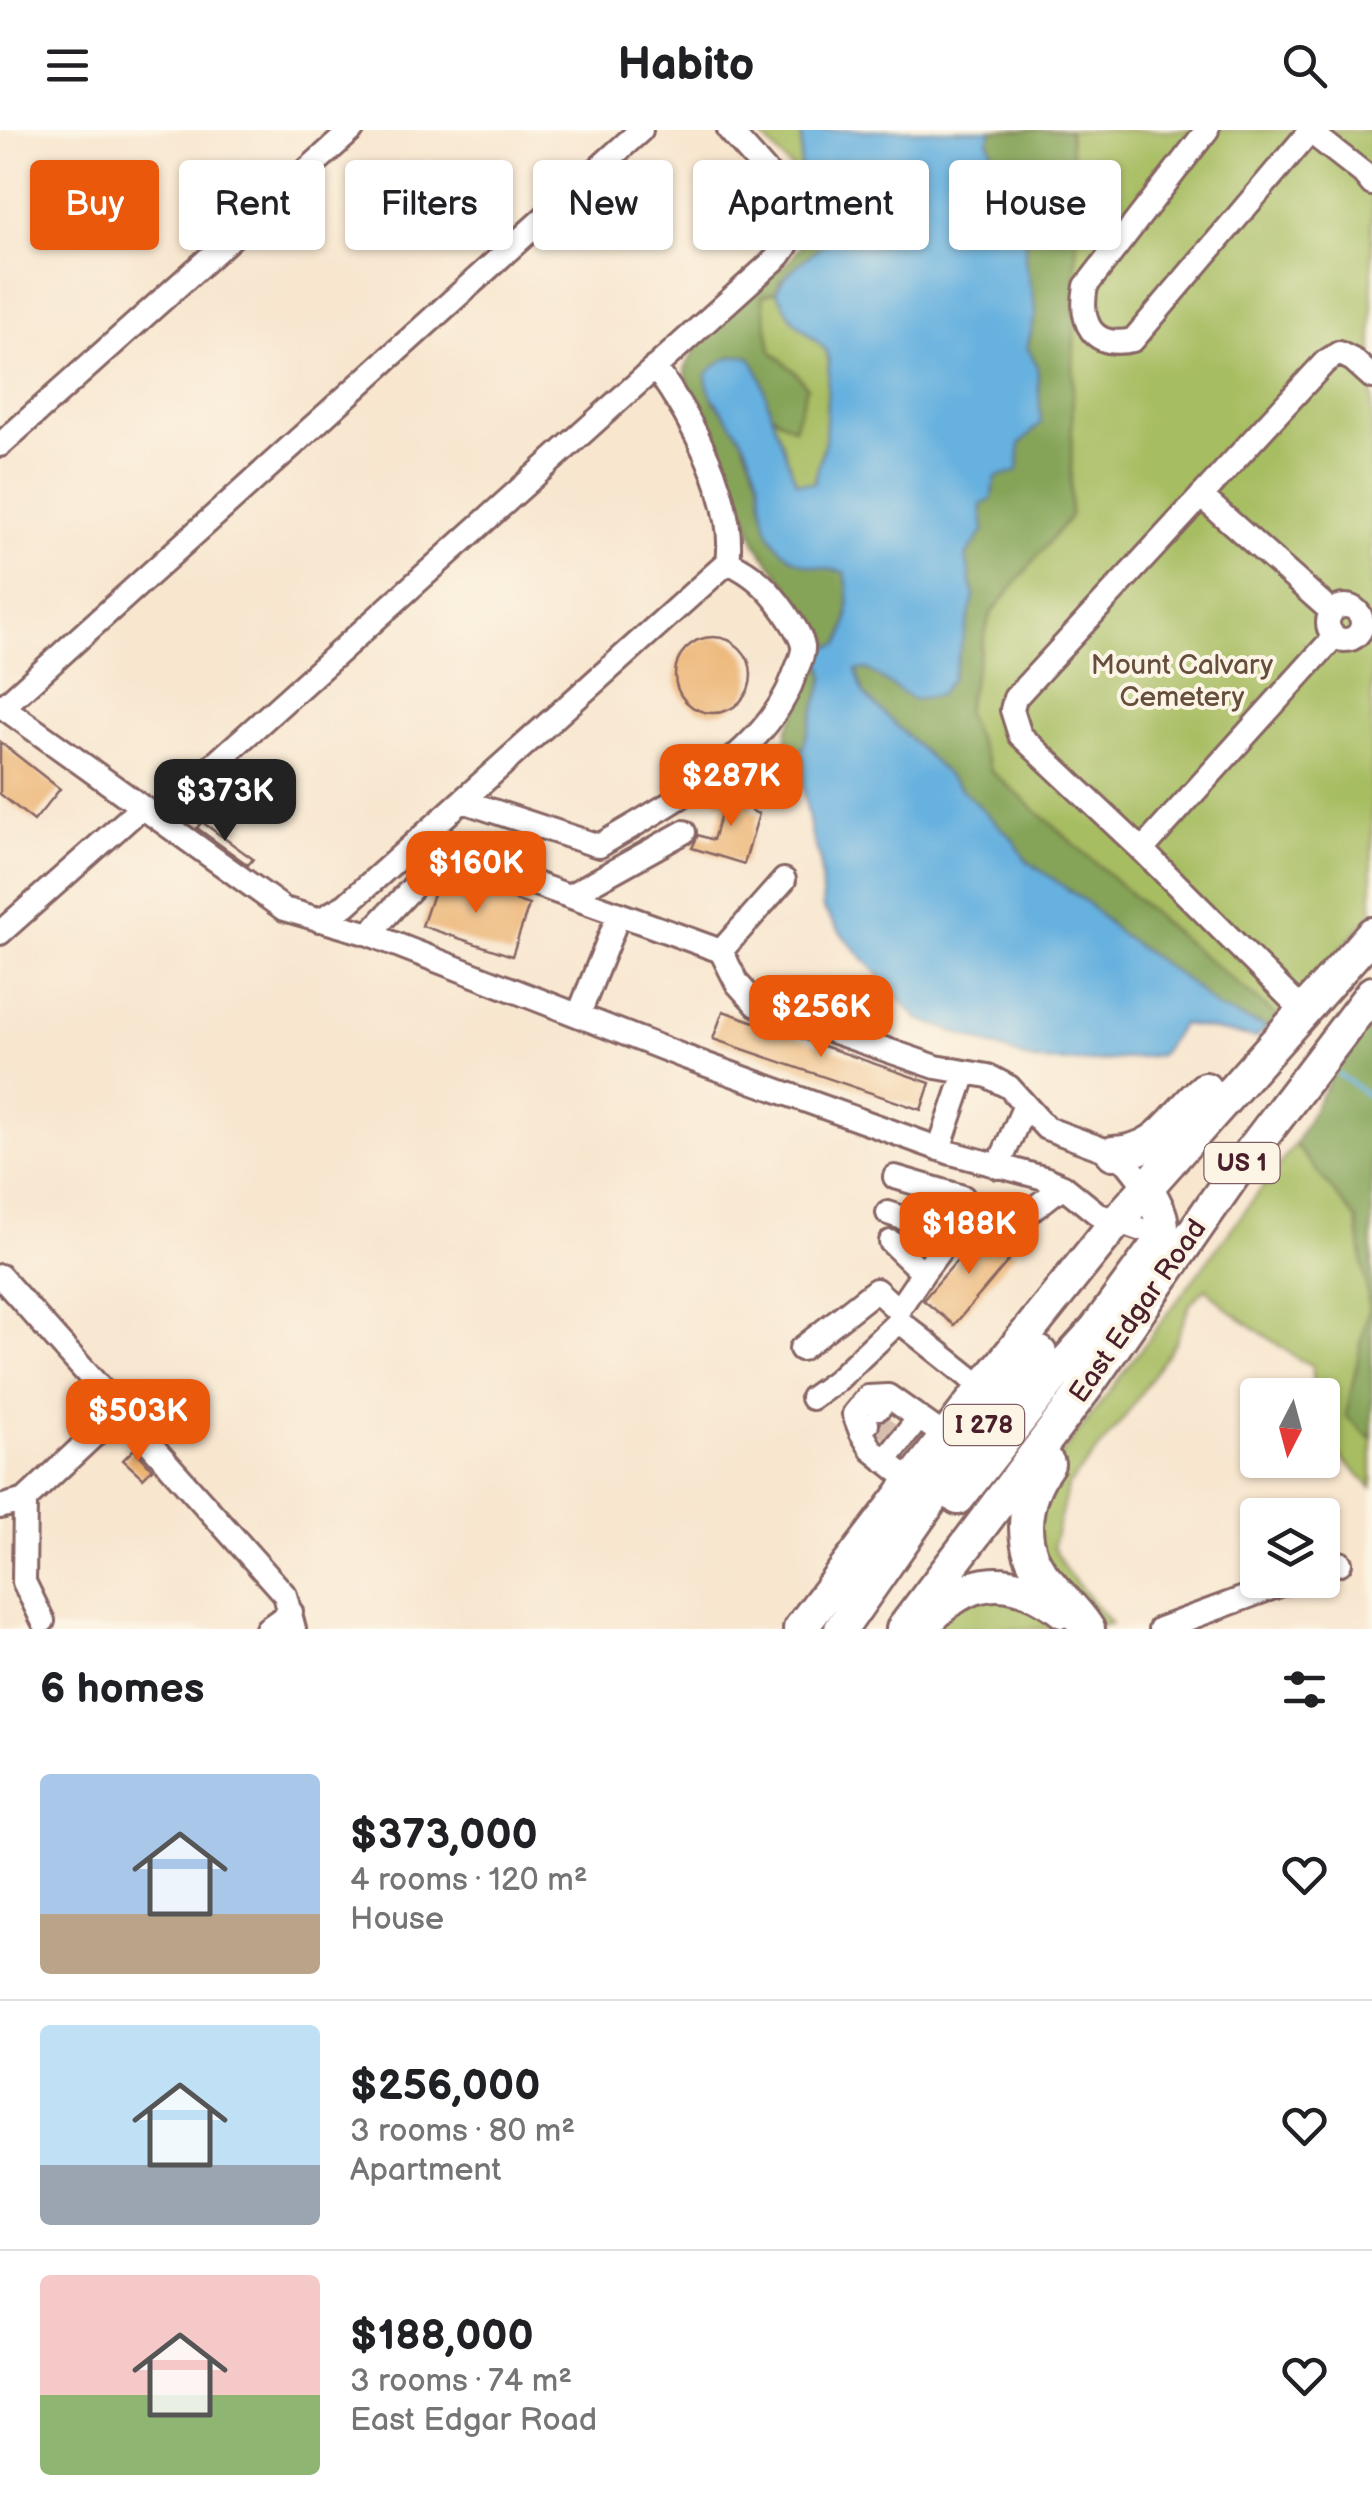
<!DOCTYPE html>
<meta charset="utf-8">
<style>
:root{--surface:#fff;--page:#f2f2f2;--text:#202124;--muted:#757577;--line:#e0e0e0;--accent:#ea580c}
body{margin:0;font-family:"Balsamiq Sans",sans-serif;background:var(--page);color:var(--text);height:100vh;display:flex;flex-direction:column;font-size:38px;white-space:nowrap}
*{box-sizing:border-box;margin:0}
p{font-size:32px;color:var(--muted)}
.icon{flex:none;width:55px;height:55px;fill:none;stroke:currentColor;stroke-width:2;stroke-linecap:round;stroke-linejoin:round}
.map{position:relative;height:1499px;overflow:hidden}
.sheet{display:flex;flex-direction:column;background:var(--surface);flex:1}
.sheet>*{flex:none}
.banner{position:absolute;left:30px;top:30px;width:1312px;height:90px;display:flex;gap:20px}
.needle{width:65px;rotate:186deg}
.controls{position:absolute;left:1240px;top:1248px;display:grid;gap:20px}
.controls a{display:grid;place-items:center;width:100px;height:100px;border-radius:10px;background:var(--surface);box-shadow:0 2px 8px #0004;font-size:50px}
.price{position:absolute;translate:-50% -85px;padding:0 22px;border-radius:20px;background:var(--accent);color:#fff;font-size:32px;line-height:65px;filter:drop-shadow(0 2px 5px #0008)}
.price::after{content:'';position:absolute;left:50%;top:60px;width:30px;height:22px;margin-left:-15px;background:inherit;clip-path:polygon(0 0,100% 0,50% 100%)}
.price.on{background:#222;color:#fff}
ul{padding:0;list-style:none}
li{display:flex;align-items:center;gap:30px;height:250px;padding:0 40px}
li+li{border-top:2px solid var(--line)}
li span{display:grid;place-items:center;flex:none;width:280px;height:200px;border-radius:10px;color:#555}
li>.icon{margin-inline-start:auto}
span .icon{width:120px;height:120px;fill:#fffc;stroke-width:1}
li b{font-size:42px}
h2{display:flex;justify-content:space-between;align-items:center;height:120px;padding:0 40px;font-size:42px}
.tag{padding:0 35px;border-radius:10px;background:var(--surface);box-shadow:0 2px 8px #0004;font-size:35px;line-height:90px}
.tag.on{background:var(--accent);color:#fff}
header{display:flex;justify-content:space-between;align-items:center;height:130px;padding:0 40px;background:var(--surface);font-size:45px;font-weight:800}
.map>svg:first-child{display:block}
.green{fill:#a7bd62;stroke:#786e46;stroke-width:2.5}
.forest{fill:#85a458;stroke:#686242;stroke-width:2.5}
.water{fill:#66b1df;stroke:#586885;stroke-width:2.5}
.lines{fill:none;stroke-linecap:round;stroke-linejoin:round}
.stream{stroke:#66b1df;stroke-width:4}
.building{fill:#ecb372}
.minor-tunnel{stroke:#d5beae;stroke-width:22;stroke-dasharray:22 11;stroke-linecap:butt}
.minor-casing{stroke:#876564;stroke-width:28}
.highway-casing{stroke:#876564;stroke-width:38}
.minor{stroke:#fff;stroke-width:22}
.highway{stroke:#fff;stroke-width:32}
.labels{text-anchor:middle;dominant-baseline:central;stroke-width:8;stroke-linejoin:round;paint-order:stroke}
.shield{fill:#fcf5e5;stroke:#7f5f63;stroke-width:2.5}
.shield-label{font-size:25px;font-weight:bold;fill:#4a1f2b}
.park-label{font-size:28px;fill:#664e3c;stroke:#fcf5e5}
.street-label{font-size:28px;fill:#4a1f2b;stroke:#fcf5e5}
</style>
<header><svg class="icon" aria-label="menu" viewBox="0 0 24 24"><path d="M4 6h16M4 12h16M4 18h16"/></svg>Habito<svg class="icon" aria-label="search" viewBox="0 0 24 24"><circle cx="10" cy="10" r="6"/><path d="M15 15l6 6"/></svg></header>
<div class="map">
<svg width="1372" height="1499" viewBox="0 0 1372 1499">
<rect width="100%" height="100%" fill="#fcf5e5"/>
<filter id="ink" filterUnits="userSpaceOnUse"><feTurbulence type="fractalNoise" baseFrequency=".01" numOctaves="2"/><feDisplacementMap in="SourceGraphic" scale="20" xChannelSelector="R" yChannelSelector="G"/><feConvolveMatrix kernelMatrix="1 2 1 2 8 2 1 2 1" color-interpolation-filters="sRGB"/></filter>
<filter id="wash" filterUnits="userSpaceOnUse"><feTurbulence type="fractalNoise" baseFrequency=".0048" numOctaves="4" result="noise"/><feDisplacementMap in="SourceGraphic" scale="40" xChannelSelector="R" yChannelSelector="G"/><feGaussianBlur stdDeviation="2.25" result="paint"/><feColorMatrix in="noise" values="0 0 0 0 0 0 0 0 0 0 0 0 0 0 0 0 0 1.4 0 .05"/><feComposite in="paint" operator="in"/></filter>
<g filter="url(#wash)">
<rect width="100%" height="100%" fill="#f8e6cf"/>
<path class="green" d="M756 0H799L802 6 800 47Z
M1069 0H1372V784L1278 887 1169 798 991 641 965 581 990 485 1070 386 1077 80Z
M776 162 794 191 826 220 829 231 825 311 814 353H796L771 284 794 298 807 257 795 242 771 221 762 166Z
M1295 1014 1357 1090 1369 1177 1346 1285 1372 1309V1358C1335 1318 1323 1325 1322 1265H1313L1312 1235 1298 1229 1226 1178 1206 1158 1190 1174 1176 1211 1127 1284 1068 1356 1053 1416 1065 1439 1111 1494 1087 1498 1044 1448 1032 1375 1042 1351Z
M1016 1464 1072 1499H929L962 1469Z"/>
<path class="forest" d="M992 0H1069L1077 80 1070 386 990 485 965 581 991 641 1169 798 1278 887 1267 897 1218 879 1190 853 1120 804 1086 772 1026 730 1013 709 864 565 855 540 867 539 876 545 974 467 966 426 984 400 981 375 991 370 996 347 1020 314 1037 235 1027 217 1036 182 1025 130V55L996 32 988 10Z
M800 47C820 66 836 81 830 110L781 150 776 162 762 166 771 221 795 242 807 257 794 298 771 284 761 247 749 227 732 226 713 270 737 296 792 429 845 442C850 468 851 489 840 514L825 518 809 505V485L756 414 736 355 688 254 685 239 701 208 792 128 815 93Z
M821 530 825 547 802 620 787 616V600Z
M1372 885V1309L1346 1286 1369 1177 1357 1091 1295 1014 1350 911Z"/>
<path class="water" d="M799 0H992L988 10 996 32 1025 55V130L1036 182 1027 217 1037 235 1041 293 1020 314 1018 341 996 347 991 370 981 375 984 400 966 426 974 467 952 549 939 565 913 570 867 539 856 540 864 564 1013 709 1026 730 1086 772 1120 804 1190 853 1218 879 1267 897 1256 908 1182 894 1160 925 1091 932 1034 931 918 889 840 802 823 778 820 728 812 707 803 657 802 620 825 547 821 530 825 518 840 514C851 490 850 468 845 442 823 438 798 437 781 419 762 399 764 380 760 355 758 342 752 330 747 318 736 292 707 272 706 245 718 232 730 223 750 227L761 247 771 284 796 352 814 353 825 311 829 231 826 220 794 191 776 162C799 112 878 116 800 47L802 6Z"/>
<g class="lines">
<path class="stream" d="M1338 944 1372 968"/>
</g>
<g id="blocks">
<path class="building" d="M675 545a38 38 0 1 1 76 0a38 38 0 1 1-76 0Z
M0 612 60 659 34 691 0 664Z
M720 659 754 669 751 681 759 684 744 734 692 718 698 705 713 710 724 674 716 672Z
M202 692 253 729 248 735 197 698Z
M444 746 529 775 512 826 422 796 436 755Z
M723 881 930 953 921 980 713 909Z
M984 1099 1015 1123 954 1195 923 1170Z
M134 1319 152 1339 143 1348 123 1330Z"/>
</g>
</g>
<g filter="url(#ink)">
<use href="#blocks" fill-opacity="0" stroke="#876564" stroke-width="2.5"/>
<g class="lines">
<path class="minor-tunnel" d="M881 1307 893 1292"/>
<defs>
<path id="minor" d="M1207 0 1086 156C1079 193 1092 219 1133 210L1310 1
M1308 0 1363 43 1372 54
M0 315 352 0
M1201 366 1332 482
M1328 493a17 17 0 1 1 34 0a17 17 0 1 1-34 0Z
M0 575 284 779 369 804 685 927 951 1023 1044 1048 1063 1056 1099 1085 1139 1099
M3 577 641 0
M463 671 599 716C668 674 766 626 794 546 797 537 804 525 803 516 801 504 791 492 785 482 769 459 754 444 728 432
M156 687 780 125C795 106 798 89 788 66L729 0
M1142 720 1334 507
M569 766 684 702
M319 790 346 775 728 432C737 370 690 286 655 237
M0 803 142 677
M369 804 446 722 619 784
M721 821 784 750
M1302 880 1142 720 1020 605 1012 580 1015 568 1325 232 1339 223 1353 230 1372 247
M579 884 619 784 721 821 737 853 757 875 936 937 988 946 1009 957 1046 998 1113 1023 1128 1034 1146 1057
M939 1019 965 943
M998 1037 1025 975
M895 1047 963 1067 971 1087 991 1082 1032 1080 1063 1056
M888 1083 952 1104 961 1096
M891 1112 923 1143 952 1104
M0 1146 285 1465 294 1499
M899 1191 983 1258
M801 1219 876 1160 898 1180
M812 1268 836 1251 899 1191 898 1180 923 1143
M879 1278 888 1266 946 1307
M867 1294 861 1302 872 1320 912 1352
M861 1302 854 1284 868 1267 888 1266
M885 1331 919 1288
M0 1377 25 1370
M1322 1439 1340 1433
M43 1491 24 1452 25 1370 120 1281
M267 1499 291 1482
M1160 1499 1293 1450"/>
<path id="highway" d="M1113 1023C1162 1021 1172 987 1205 959
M1048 1334C1022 1370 1016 1416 1047 1451 1061 1468 1076 1480 1088 1499
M958 1368 1053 1247 1096 1199 1158 1114C1168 1092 1157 1077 1146 1057
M927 1492C968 1444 1014 1443 1063 1481
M800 1499 983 1258 1116 1092 1372 804
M841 1499 968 1317 1040 1223
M903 1499 1089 1253 1234 1044 1372 863"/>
</defs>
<use href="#minor" class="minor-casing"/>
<use href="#highway" class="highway-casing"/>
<use href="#minor" class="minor"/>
<use href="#highway" class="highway"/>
</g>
</g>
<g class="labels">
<g class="shield">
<rect x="1204.5" y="1013" width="75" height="40" rx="8"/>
<rect x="944" y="1275" width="80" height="40" rx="8"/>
</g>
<g class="shield-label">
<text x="1242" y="1033">US 1</text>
<text x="984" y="1295">I 278</text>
</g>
<g class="park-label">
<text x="1182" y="535">Mount Calvary<tspan x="1182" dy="32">Cemetery</tspan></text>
</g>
<g class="street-label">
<text transform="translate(1138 1181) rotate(-55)">East Edgar Road</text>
</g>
</g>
</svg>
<div class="controls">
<a><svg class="needle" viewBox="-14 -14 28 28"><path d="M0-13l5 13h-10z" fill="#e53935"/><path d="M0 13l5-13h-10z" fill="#757577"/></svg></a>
<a><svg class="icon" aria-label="layers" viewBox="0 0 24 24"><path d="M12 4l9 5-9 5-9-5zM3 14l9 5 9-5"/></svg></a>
</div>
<b class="price" style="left:731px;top:699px">$287K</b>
<b class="price on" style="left:225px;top:714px">$373K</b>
<b class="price" style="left:476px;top:786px">$160K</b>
<b class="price" style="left:821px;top:930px">$256K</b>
<b class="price" style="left:969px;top:1147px">$188K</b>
<b class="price" style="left:138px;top:1334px">$503K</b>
<div class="banner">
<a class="tag on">Buy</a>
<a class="tag">Rent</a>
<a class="tag">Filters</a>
<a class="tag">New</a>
<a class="tag">Apartment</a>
<a class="tag">House</a>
</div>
</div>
<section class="sheet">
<h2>6 homes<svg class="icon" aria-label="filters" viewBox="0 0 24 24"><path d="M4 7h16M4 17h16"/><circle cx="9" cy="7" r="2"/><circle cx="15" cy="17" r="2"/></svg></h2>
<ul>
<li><span style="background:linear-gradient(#a9c7e8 70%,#b9a48a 0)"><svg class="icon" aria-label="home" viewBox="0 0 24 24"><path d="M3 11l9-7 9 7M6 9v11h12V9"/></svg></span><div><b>$373,000</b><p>4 rooms · 120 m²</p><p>House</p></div><svg class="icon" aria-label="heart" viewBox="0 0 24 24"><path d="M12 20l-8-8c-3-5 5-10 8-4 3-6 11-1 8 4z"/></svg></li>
<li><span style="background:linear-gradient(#bfe0f5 70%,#9aa5b1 0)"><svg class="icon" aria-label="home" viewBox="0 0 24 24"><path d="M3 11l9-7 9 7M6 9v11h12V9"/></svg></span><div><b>$256,000</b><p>3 rooms · 80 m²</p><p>Apartment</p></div><svg class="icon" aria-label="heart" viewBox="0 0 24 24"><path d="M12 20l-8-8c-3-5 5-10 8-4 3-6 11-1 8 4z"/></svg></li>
<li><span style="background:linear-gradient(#f6c9c9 60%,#8fb573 0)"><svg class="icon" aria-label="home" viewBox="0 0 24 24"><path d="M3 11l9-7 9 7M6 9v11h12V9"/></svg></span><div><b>$188,000</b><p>3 rooms · 74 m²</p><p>East Edgar Road</p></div><svg class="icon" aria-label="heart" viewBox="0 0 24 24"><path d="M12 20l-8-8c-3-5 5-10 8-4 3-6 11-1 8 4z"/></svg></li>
</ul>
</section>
